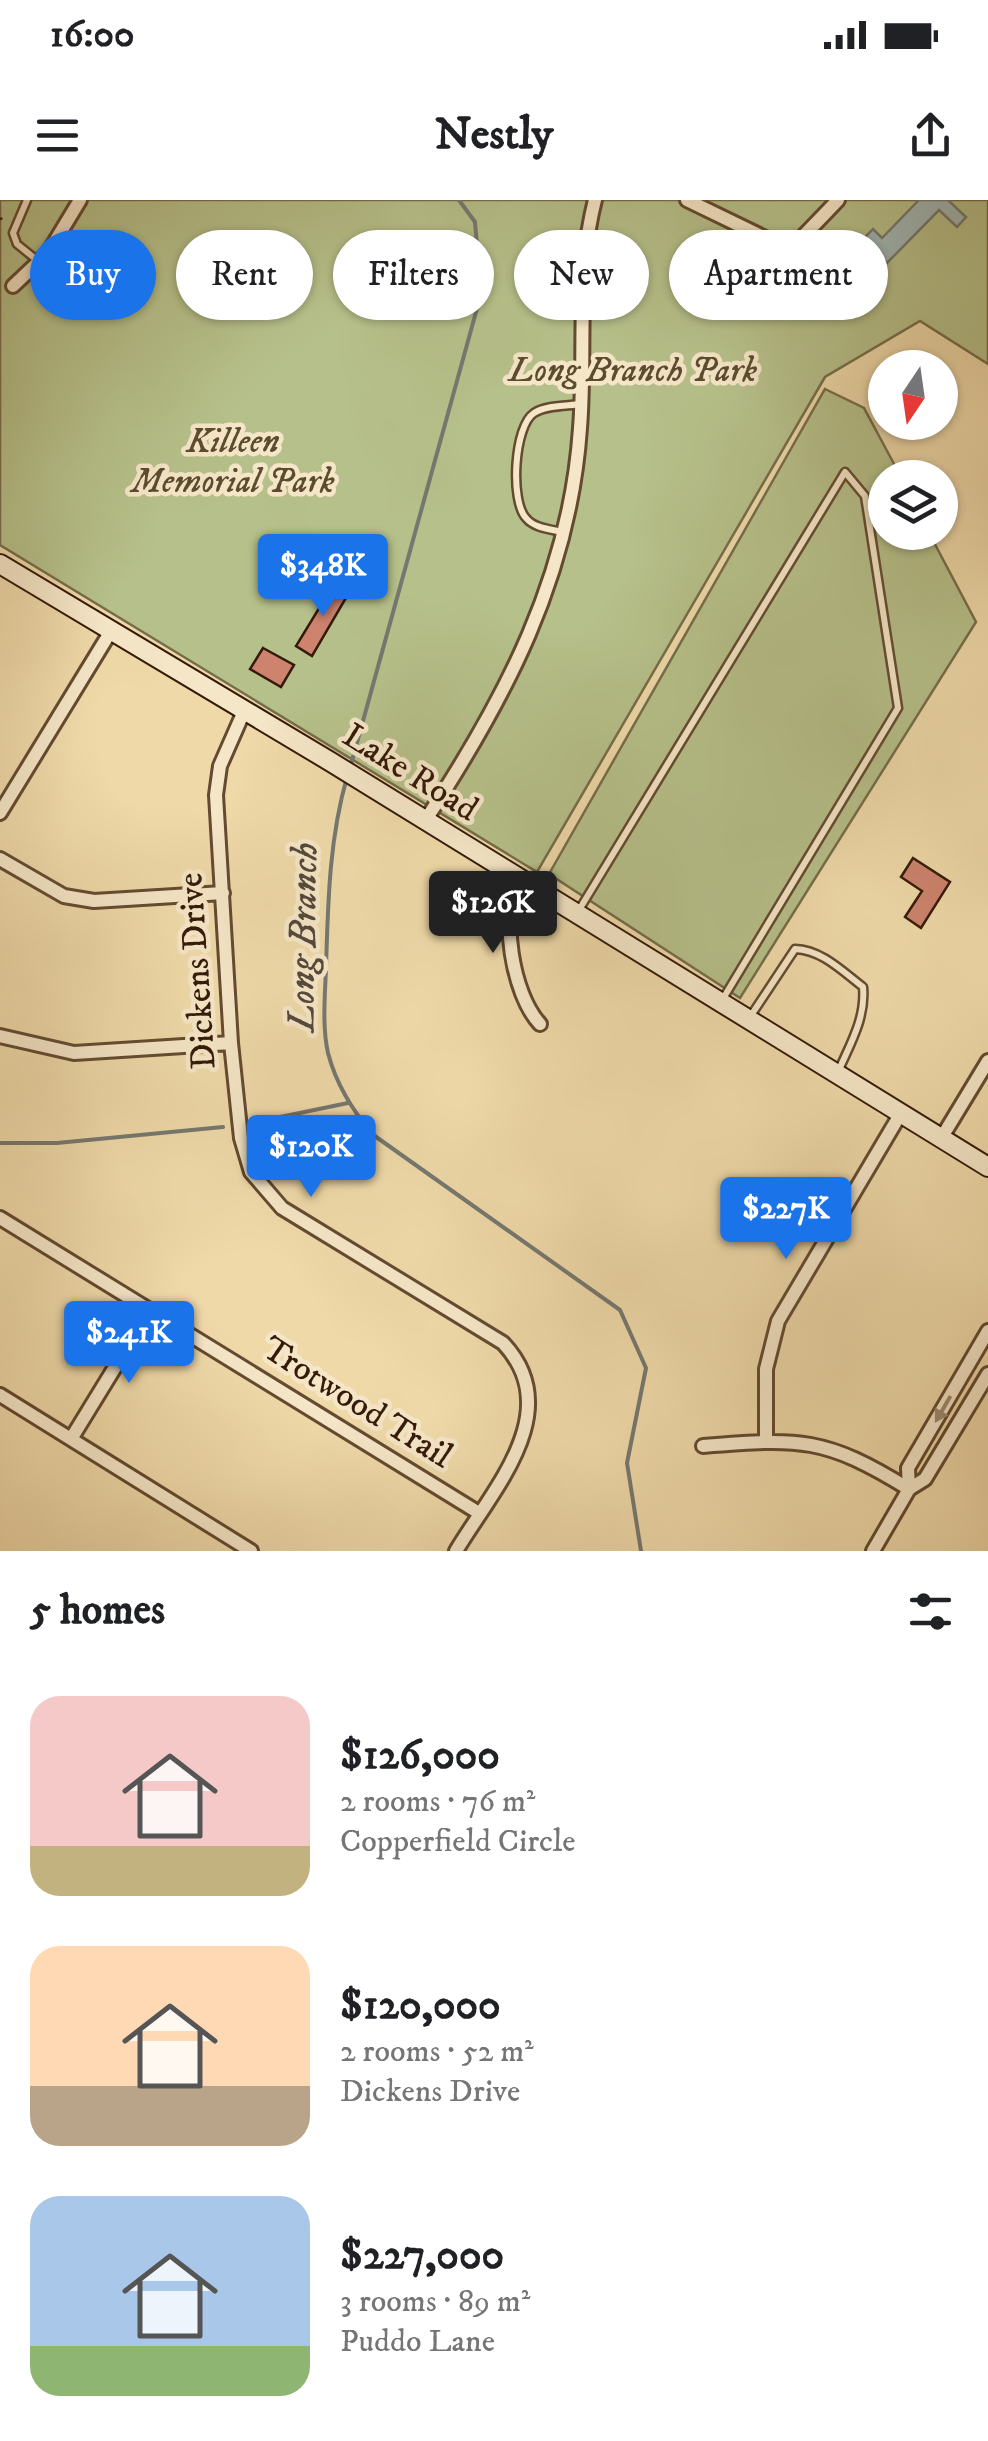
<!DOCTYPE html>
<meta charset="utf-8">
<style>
:root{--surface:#fff;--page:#f2f2f2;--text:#202124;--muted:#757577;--accent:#1a73e8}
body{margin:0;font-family:"IM FELL DW Pica",serif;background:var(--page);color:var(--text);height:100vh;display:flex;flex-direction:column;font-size:38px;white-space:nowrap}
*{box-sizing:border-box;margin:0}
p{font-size:32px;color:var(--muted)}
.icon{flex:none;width:55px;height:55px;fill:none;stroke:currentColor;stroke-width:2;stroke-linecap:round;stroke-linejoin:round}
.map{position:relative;height:1351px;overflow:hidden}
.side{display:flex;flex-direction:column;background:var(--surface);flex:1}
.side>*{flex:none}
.top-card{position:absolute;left:30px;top:30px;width:930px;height:90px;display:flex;gap:20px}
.needle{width:65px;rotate:193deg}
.tools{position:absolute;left:868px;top:150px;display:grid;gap:20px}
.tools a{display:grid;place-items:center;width:90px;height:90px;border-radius:50%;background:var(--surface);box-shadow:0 2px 8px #0004;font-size:50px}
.price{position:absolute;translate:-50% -85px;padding:0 22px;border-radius:10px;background:var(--accent);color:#fff;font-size:32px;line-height:65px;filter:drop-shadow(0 2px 5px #0008)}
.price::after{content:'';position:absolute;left:50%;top:60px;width:30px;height:22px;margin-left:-15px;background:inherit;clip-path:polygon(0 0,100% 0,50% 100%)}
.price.selected{background:#222;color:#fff}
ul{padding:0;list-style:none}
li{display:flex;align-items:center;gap:30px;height:250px;padding:0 30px}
li span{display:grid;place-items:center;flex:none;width:280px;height:200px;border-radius:30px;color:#555}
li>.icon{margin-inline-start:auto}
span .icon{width:120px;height:120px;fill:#fffc;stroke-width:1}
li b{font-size:42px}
h2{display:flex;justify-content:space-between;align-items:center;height:120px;padding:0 30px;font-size:42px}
.tag{padding:0 35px;border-radius:45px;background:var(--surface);box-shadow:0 2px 8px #0004;font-size:35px;line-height:90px}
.tag.selected{background:var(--accent);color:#fff}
.status{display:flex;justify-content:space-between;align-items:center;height:70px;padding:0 50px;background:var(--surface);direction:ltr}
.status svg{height:28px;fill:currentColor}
header{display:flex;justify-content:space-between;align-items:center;height:130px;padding:0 30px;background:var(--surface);font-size:45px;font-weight:700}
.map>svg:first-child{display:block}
.green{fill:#b6c08a;stroke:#756d49;stroke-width:2.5}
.water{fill:#a0b7b5;stroke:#757870;stroke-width:2.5}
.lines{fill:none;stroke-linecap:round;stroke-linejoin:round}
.stream{stroke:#757870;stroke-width:4}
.building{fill:#cd836e;stroke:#341a08;stroke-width:2.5}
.lane-casing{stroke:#634a30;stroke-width:11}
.street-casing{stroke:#634a30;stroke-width:18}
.secondary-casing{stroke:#341a08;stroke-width:22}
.path{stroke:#341a08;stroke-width:2.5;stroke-dasharray:2.5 5;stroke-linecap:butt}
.lane{stroke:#f5e6c7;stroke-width:6}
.street{stroke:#f5e6c7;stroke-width:12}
.secondary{stroke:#f5e6c7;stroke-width:18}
.oneway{fill:#9e8a71}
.labels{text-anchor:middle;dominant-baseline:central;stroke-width:9;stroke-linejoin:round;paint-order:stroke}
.park-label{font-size:35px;font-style:italic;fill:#5b4c2f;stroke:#f5e6c7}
.street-label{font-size:35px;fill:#341a08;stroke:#f5e6c7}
.water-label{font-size:38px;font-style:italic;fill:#54493c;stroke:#f5e6c7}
</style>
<div class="status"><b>16:00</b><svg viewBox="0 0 49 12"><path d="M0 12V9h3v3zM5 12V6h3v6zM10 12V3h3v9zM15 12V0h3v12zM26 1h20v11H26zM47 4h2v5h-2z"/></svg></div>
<header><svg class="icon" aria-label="menu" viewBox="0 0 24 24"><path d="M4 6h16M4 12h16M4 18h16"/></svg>Nestly<svg class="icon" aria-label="share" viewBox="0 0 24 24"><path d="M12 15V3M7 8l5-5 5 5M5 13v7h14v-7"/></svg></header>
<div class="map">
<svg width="988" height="1351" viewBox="0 0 988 1351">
<rect width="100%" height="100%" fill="#efd9a9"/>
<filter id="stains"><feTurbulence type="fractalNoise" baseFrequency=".002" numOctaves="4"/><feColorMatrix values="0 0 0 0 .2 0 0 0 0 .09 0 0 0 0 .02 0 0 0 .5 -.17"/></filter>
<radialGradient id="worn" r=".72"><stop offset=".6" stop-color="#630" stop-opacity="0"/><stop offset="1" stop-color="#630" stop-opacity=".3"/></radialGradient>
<path class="green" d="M0 0H988V164L920 121 825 177 537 672 0 345Z
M825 189 864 208 901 277 885 278V332L929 333 976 422 740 798 549 674Z"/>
<path class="water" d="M919 0H948L966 17 957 27 939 10 887 63 863 39 873 29 882 38Z"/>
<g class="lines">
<path class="stream" d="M350 568 481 94 475 22 459 0
M347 577C329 640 328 703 326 768 325 796 322 826 328 853 336 884 352 909 372 934L620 1110 646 1168 627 1263 641 1351
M256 922 348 903
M0 943H57L223 927"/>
</g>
<path class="building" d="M335 382 350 391 312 456 296 446Z
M263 448 294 465 281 487 250 469Z
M913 658 950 682 921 728 905 717 922 691 901 677Z"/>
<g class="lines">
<defs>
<path id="lane" d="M27 0 13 33 17 44 38 61
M562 332C550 329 534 328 526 318 510 301 514 226 534 213 546 205 568 206 581 204
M579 710 845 272 865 296 898 508 721 802
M750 817 795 749C822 750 842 771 863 787 866 818 850 844 838 872"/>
<path id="street" d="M687 0 790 50 838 0
M13 86 48 53 80 0
M245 509 220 566 216 595 231 843 241 938 251 972 282 1008 503 1143C567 1211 493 1289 456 1351
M0 613 111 431
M425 621C505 499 570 377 580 228 586 154 576 73 595 0
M0 659 64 696 94 701 223 693
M518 677C500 715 512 794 540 824
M0 836 74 853 231 843
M942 937 988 861
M0 1018 479 1313
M0 1195 251 1351
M71 1239 150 1110
M766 1241V1169L778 1121 901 913
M703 1246C800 1238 825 1237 909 1289
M909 1289 908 1268 988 1131
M873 1351 909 1289 925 1279 988 1174"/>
<path id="secondary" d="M0 364 331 562 988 967"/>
</defs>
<use href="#lane" class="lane-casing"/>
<use href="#street" class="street-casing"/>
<use href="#secondary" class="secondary-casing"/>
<path class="path" d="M0 19 6 17"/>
<use href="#lane" class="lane"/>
<use href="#street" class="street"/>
<use href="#secondary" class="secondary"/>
</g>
<defs><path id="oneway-solid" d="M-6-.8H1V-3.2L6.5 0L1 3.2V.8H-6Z" transform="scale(2.5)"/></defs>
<use class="oneway" href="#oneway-solid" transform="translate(943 1209) rotate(120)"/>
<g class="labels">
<g class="park-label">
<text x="633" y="171">Long Branch Park</text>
<text x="233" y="242">Killeen<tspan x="233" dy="40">Memorial Park</tspan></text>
</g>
<g class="street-label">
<text transform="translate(410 573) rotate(32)">Lake Road</text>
<text transform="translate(198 771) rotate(-94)">Dickens Drive</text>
<text transform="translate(357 1203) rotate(32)">Trotwood Trail</text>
</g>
<g class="water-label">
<text transform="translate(304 737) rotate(-89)">Long Branch</text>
</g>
</g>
<rect width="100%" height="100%" filter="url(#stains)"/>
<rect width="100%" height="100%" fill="url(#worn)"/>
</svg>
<div class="tools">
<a><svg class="needle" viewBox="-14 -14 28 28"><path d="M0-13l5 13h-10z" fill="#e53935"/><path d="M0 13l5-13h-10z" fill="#757577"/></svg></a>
<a><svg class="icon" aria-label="layers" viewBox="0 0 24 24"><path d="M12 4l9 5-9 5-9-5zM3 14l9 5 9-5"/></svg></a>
</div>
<b class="price" style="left:323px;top:419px">$348K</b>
<b class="price selected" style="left:493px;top:756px">$126K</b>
<b class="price" style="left:311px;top:1000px">$120K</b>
<b class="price" style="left:786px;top:1062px">$227K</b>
<b class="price" style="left:129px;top:1186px">$241K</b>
<div class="top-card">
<a class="tag selected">Buy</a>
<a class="tag">Rent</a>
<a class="tag">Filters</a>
<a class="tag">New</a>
<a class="tag">Apartment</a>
</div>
</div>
<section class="side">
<h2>5 homes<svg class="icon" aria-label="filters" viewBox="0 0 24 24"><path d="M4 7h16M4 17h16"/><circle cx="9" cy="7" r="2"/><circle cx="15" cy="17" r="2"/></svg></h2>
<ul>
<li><span style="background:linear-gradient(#f6c9c9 75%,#c2b280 0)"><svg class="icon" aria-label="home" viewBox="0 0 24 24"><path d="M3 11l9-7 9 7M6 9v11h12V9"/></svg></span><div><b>$126,000</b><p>2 rooms · 76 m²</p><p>Copperfield Circle</p></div></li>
<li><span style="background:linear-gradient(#ffd9b3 70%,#b9a48a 0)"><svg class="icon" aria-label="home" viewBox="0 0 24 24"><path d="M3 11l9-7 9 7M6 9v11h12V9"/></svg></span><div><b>$120,000</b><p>2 rooms · 52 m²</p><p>Dickens Drive</p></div></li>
<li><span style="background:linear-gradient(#a9c7e8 75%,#8fb573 0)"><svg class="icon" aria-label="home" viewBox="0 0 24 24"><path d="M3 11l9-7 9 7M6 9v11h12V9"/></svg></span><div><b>$227,000</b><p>3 rooms · 89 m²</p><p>Puddo Lane</p></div></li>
</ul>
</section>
